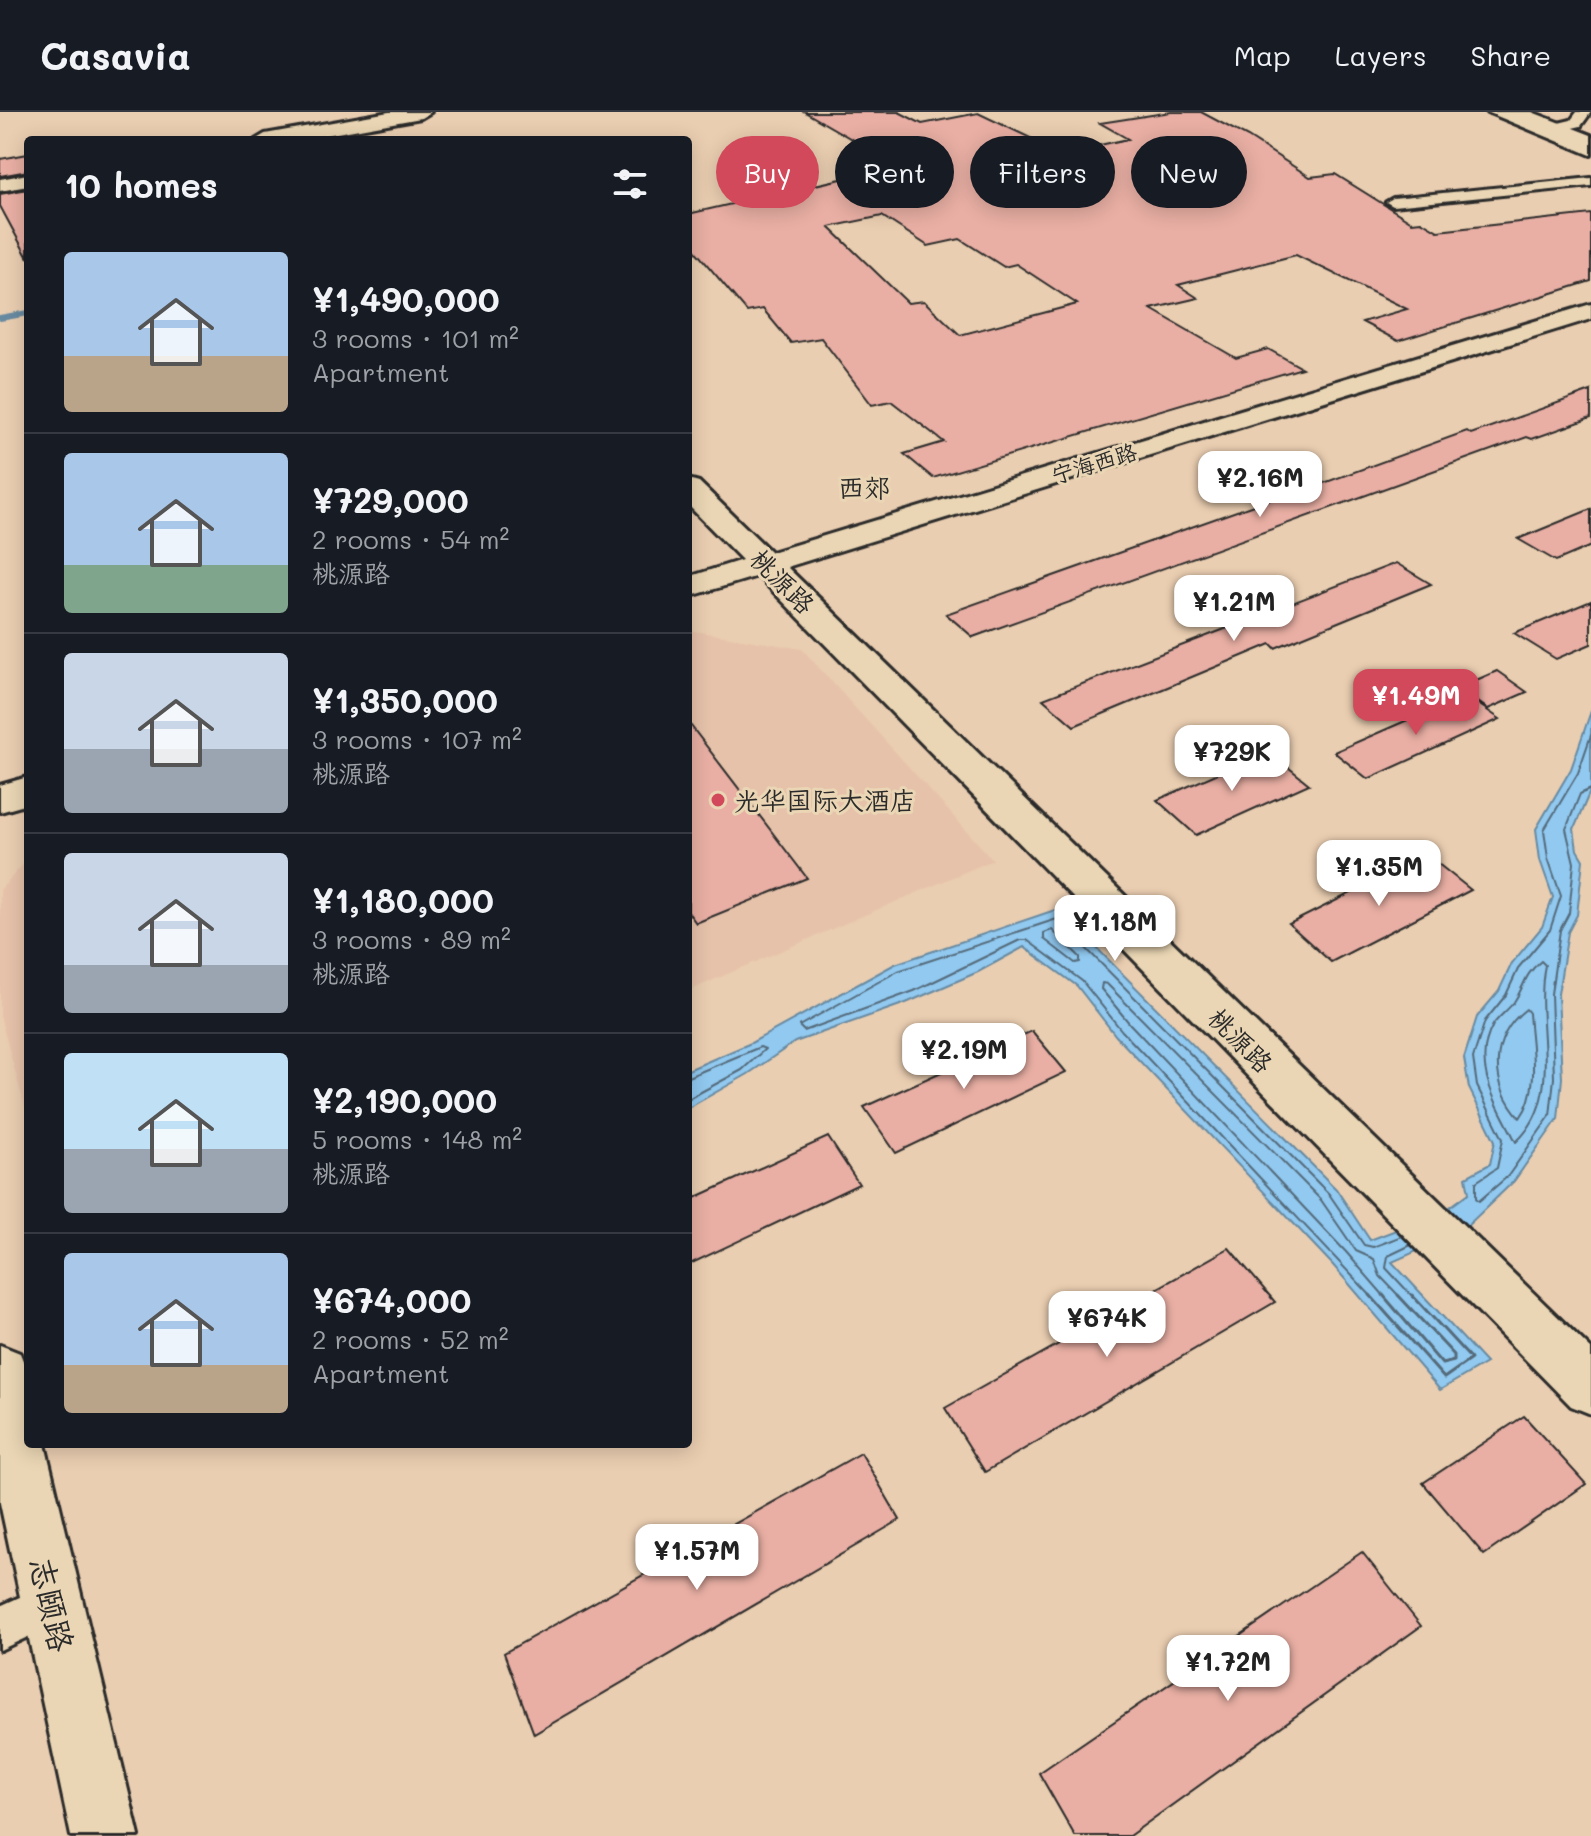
<!DOCTYPE html>
<meta charset="utf-8">
<style>
:root{--surface:#171b24;--page:#242831;--text:#f1f3f6;--muted:#9ea1a6;--line:#363941;--accent:#d1495b}
body{margin:0;font-family:Mali,"LXGW WenKai TC",sans-serif;background:var(--page);color:var(--text);height:100vh;display:flex;flex-direction:column;font-size:30px;white-space:nowrap}
*{box-sizing:border-box;margin:0}
p{font-size:26px;color:var(--muted)}
.icon{flex:none;width:44px;height:44px;fill:none;stroke:currentColor;stroke-width:2;stroke-linecap:round;stroke-linejoin:round}
.map{position:relative;flex:1;overflow:hidden}
.sheet{position:absolute;left:24px;top:24px;width:668px;height:1312px;display:flex;flex-direction:column;background:var(--surface);border-radius:8px;box-shadow:0 4px 20px #0003}
.sheet>*{flex:none}
.banner{position:absolute;left:716px;top:24px;width:754px;height:72px;display:flex;gap:16px}
.price{position:absolute;translate:-50% -68px;padding:0 18px;border-radius:16px;background:#fff;color:#222;font-size:26px;line-height:52px;filter:drop-shadow(0 2px 4px #0008)}
.price::after{content:'';position:absolute;left:50%;top:48px;width:24px;height:18px;margin-left:-12px;background:inherit;clip-path:polygon(0 0,100% 0,50% 100%)}
.price.active{background:var(--accent);color:#fff}
ul{padding:0;list-style:none}
li{display:flex;align-items:center;gap:24px;height:200px;padding:0 40px}
li+li{border-top:2px solid var(--line)}
li span{display:grid;place-items:center;flex:none;width:224px;height:160px;border-radius:8px;color:#555}
li>.icon{margin-inline-start:auto}
span .icon{width:96px;height:96px;fill:#fffc;stroke-width:1}
li b{font-size:34px}
h2{display:flex;justify-content:space-between;align-items:center;height:96px;padding:0 40px;font-size:34px}
.pill{padding:0 28px;border-radius:36px;background:var(--surface);box-shadow:0 4px 20px #0003;font-size:28px;line-height:72px}
.pill.active{background:var(--accent);color:#fff}
header{display:flex;align-items:center;gap:48px;box-sizing:border-box;height:112px;padding:0 40px;background:var(--surface);border-bottom:2px solid var(--line)}
header strong{font-size:38px}
nav{display:flex;gap:44px;margin-inline-start:auto;font-size:28px}
.map>svg:first-child{display:block}
.built{fill:#e6c2aa}
.water{fill:#91c9f0;stroke:#688aa1;stroke-width:2}
.lines{fill:none;stroke-linecap:round;stroke-linejoin:round}
.shore-far1{stroke:#546a7a;stroke-width:2}
.shore{stroke:#546a7a;stroke-width:3}
.stream{stroke:#688aa1;stroke-width:6}
.building{fill:#e9afa4;stroke:#2b2b2b;stroke-width:2;fill-rule:evenodd}
.street-casing{stroke:#2b2b2b;stroke-width:6}
.secondary-casing{stroke:#2b2b2b;stroke-width:6}
.street{fill:#ead6b4;fill-rule:evenodd}
.secondary{fill:#ead6b4;fill-rule:evenodd}
.poi-dot{fill:#d1495b;stroke:#ead6b4;stroke-width:3}
.labels{text-anchor:middle;dominant-baseline:central;stroke-width:6;stroke-linejoin:round;paint-order:stroke}
.far-street-label{font-size:22px;fill:#2b2b2b;stroke:#ead6b4}
.far-quarter-label{font-size:26px;fill:#2b2b2b;stroke:#ead6b4}
.street-label{font-size:26px;fill:#2b2b2b;stroke:#ead6b4}
.poi-label{font-size:26px;fill:#2b2b2b;stroke:#ead6b4;text-anchor:start}
.near-street-label{font-size:32px;fill:#2b2b2b;stroke:#ead6b4}
</style>
<header>
<strong>Casavia</strong>
<nav><a>Map</a><a>Layers</a><a>Share</a></nav>
</header>
<div class="map">
<svg width="1591" height="1724" viewBox="0 0 1591 1724">
<rect width="100%" height="100%" fill="#eaceb1"/>
<filter id="ink" filterUnits="userSpaceOnUse"><feTurbulence type="fractalNoise" baseFrequency=".0125" numOctaves="2"/><feDisplacementMap in="SourceGraphic" scale="16" xChannelSelector="R" yChannelSelector="G"/><feConvolveMatrix kernelMatrix="1 2 1 2 8 2 1 2 1" color-interpolation-filters="sRGB"/></filter>
<g filter="url(#ink)">
<path class="built" d="M688 518 802 537 993 748 688 879Z
M28 747V1006L0 904V778Z"/>
<path class="water" d="M1591 599V677L1574 717 1577 738 1583 748 1577 803 1568 820 1558 882 1562 966 1558 1007 1514 1069 1462 1119 1392 1150 1486 1251 1440 1278 1332 1152 1116 924 1077 874 1024 835 978 860 906 891 795 930 748 962 688 996V958L751 931 895 852 1058 797 1336 1077 1370 1128 1443 1100 1469 1081 1466 1065 1490 1052 1495 1029 1469 976 1464 946 1477 905 1499 879 1512 851 1542 815 1553 785 1540 748 1536 717 1571 657Z"/>
<g class="lines">
<path class="shore-far1" d="M1591 623 1578 661 1544 718 1548 746 1561 784 1550 818 1519 855 1506 883 1485 909 1473 946 1477 974 1503 1027 1497 1056 1476 1070V1086L1479 1089 1508 1064 1550 1004 1554 966 1551 882 1560 818 1569 801 1574 751 1566 717 1580 682 1591 677
M1052 818 1080 845V850L1075 851 1044 827V821Z
M1541 849 1545 853C1533 912 1566 984 1516 1030 1498 993 1470 954 1493 913 1498 905 1508 898 1514 890 1526 872 1523 864 1541 849Z
M1526 897 1529 901C1531 934 1541 978 1520 1006 1490 972 1489 926 1526 897Z
M688 965 760 935 765 937 742 958 688 987
M1411 1133 1388 1144 1386 1156 1413 1185
M1372 1185 1122 919 1082 869 1027 828H1020L914 879 804 919 799 914 898 859 1057 807 1329 1082 1364 1133 1373 1135 1402 1124
M1385 1185 1346 1140 1130 912 1101 877 1102 871 1107 872 1321 1088 1356 1139 1374 1147 1380 1164 1400 1185"/>
<path class="shore" d="M1370 1183 1444 1266 1471 1247 1412 1183
M1383 1183 1442 1252 1454 1249V1243L1398 1183"/>
<path class="stream" d="M0 206 28 201"/>
</g>
<path class="building" d="M805 0H899L922 12 978 1 1062 41 1128 27 1100 11 1171 0H1201L1248 25 1310 65 1335 62 1412 110 1421 109 1438 119 1591 102V169L1398 229 1362 210 1407 197 1296 143 1178 173 1198 186 1151 197 1236 246 1268 237 1302 256 933 366 904 342 944 330 891 289 872 293 821 226 791 231 763 197 747 200 688 130V102L898 54ZM882 104 928 134 960 127 1004 155 1016 152 1077 192 960 223 924 189 908 191 829 115Z
M28 42V59L0 64V47Z
M28 77V146L0 94V82Z
M1591 279V306L1532 327 1527 325 973 525 946 502 1310 373 1313 375 1467 319 1471 322Z
M1591 397V434L1556 449 1518 427Z
M1396 451 1431 472 1275 536 1271 532 1074 614 1043 587Z
M1591 489V532L1556 547 1514 521Z
M1497 559 1527 580 1488 597 1458 576Z
M1465 583 1500 607 1368 667 1334 640Z
M688 610 807 766 696 811 688 800Z
M1268 639 1309 672 1196 723 1157 688Z
M1427 743 1471 778 1331 850 1289 812Z
M1032 919 1066 960 896 1041 864 995Z
M828 1025 859 1072 688 1153V1089Z
M1229 1136 1275 1190 985 1360 945 1296Z
M1524 1304 1586 1372 1484 1443 1423 1371Z
M861 1341 900 1408 534 1622 504 1541Z
M1362 1440 1421 1514 1129 1724H1075L1039 1661Z"/>
<g class="lines">
<defs>
<path id="street" d="M1487 0H1506L1549 18 1550 13 1571 8 1577 0H1591L1581 14 1555 20 1591 34V43Z
M1591 66V74L1393 94 1386 90 1393 86Z
M53 1470 68 1476 74 1491 68 1506 0 1538V1494Z"/>
<path id="secondary" d="M389 0H431L421 6 298 28H255L265 22Z
M1505 0H1532L1591 23V36L1508 4Z
M28 62V74L0 79V67Z
M1591 192V207L787 455 1591 1237V1302L1571 1294 758 464 688 485V465L742 448 688 393V367L699 370 771 440Z
M28 665V692L0 700V673Z
M0 1233 20 1241 28 1261V1332H45L139 1724H71L0 1391Z"/>
</defs>
<use href="#street" class="street-casing"/>
<use href="#secondary" class="secondary-casing"/>
<use href="#street" class="street"/>
<use href="#secondary" class="secondary"/>
</g>
</g>
<circle class="poi-dot" cx="718" cy="688" r="8"/>
<g class="labels">
<g class="far-street-label">
<text transform="translate(1094 351) rotate(-17)">宁海西路</text>
</g>
<g class="far-quarter-label">
<text x="864" y="375">西郊</text>
</g>
<g class="street-label">
<text transform="translate(783 469) rotate(45)">桃源路</text>
<text transform="translate(1241 928) rotate(45)">桃源路</text>
</g>
<g class="poi-label">
<text x="734" y="688">光华国际大酒店</text>
</g>
<g class="near-street-label">
<text transform="translate(53 1492) rotate(77)">志颐路</text>
</g>
</g>
</svg>
<b class="price" style="left:1260px;top:407px">¥2.16M</b>
<b class="price" style="left:1234px;top:531px">¥1.21M</b>
<b class="price active" style="left:1416px;top:625px">¥1.49M</b>
<b class="price" style="left:1232px;top:681px">¥729K</b>
<b class="price" style="left:1379px;top:796px">¥1.35M</b>
<b class="price" style="left:1115px;top:851px">¥1.18M</b>
<b class="price" style="left:964px;top:979px">¥2.19M</b>
<b class="price" style="left:1107px;top:1247px">¥674K</b>
<b class="price" style="left:697px;top:1480px">¥1.57M</b>
<b class="price" style="left:1228px;top:1591px">¥1.72M</b>
<div class="banner">
<a class="pill active">Buy</a>
<a class="pill">Rent</a>
<a class="pill">Filters</a>
<a class="pill">New</a>
</div>
<section class="sheet">
<h2>10 homes<svg class="icon" aria-label="filters" viewBox="0 0 24 24"><path d="M4 7h16M4 17h16"/><circle cx="9" cy="7" r="2"/><circle cx="15" cy="17" r="2"/></svg></h2>
<ul>
<li><span style="background:linear-gradient(#a9c7e8 65%,#b9a48a 0)"><svg class="icon" aria-label="home" viewBox="0 0 24 24"><path d="M3 11l9-7 9 7M6 9v11h12V9"/></svg></span><div><b>¥1,490,000</b><p>3 rooms · 101 m²</p><p>Apartment</p></div></li>
<li><span style="background:linear-gradient(#a9c7e8 70%,#7fa58c 0)"><svg class="icon" aria-label="home" viewBox="0 0 24 24"><path d="M3 11l9-7 9 7M6 9v11h12V9"/></svg></span><div><b>¥729,000</b><p>2 rooms · 54 m²</p><p>桃源路</p></div></li>
<li><span style="background:linear-gradient(#c9d6e8 60%,#9aa5b1 0)"><svg class="icon" aria-label="home" viewBox="0 0 24 24"><path d="M3 11l9-7 9 7M6 9v11h12V9"/></svg></span><div><b>¥1,350,000</b><p>3 rooms · 107 m²</p><p>桃源路</p></div></li>
<li><span style="background:linear-gradient(#c9d6e8 70%,#9aa5b1 0)"><svg class="icon" aria-label="home" viewBox="0 0 24 24"><path d="M3 11l9-7 9 7M6 9v11h12V9"/></svg></span><div><b>¥1,180,000</b><p>3 rooms · 89 m²</p><p>桃源路</p></div></li>
<li><span style="background:linear-gradient(#bfe0f5 60%,#9aa5b1 0)"><svg class="icon" aria-label="home" viewBox="0 0 24 24"><path d="M3 11l9-7 9 7M6 9v11h12V9"/></svg></span><div><b>¥2,190,000</b><p>5 rooms · 148 m²</p><p>桃源路</p></div></li>
<li><span style="background:linear-gradient(#a9c7e8 70%,#b9a48a 0)"><svg class="icon" aria-label="home" viewBox="0 0 24 24"><path d="M3 11l9-7 9 7M6 9v11h12V9"/></svg></span><div><b>¥674,000</b><p>2 rooms · 52 m²</p><p>Apartment</p></div></li>
</ul>
</section>
</div>
